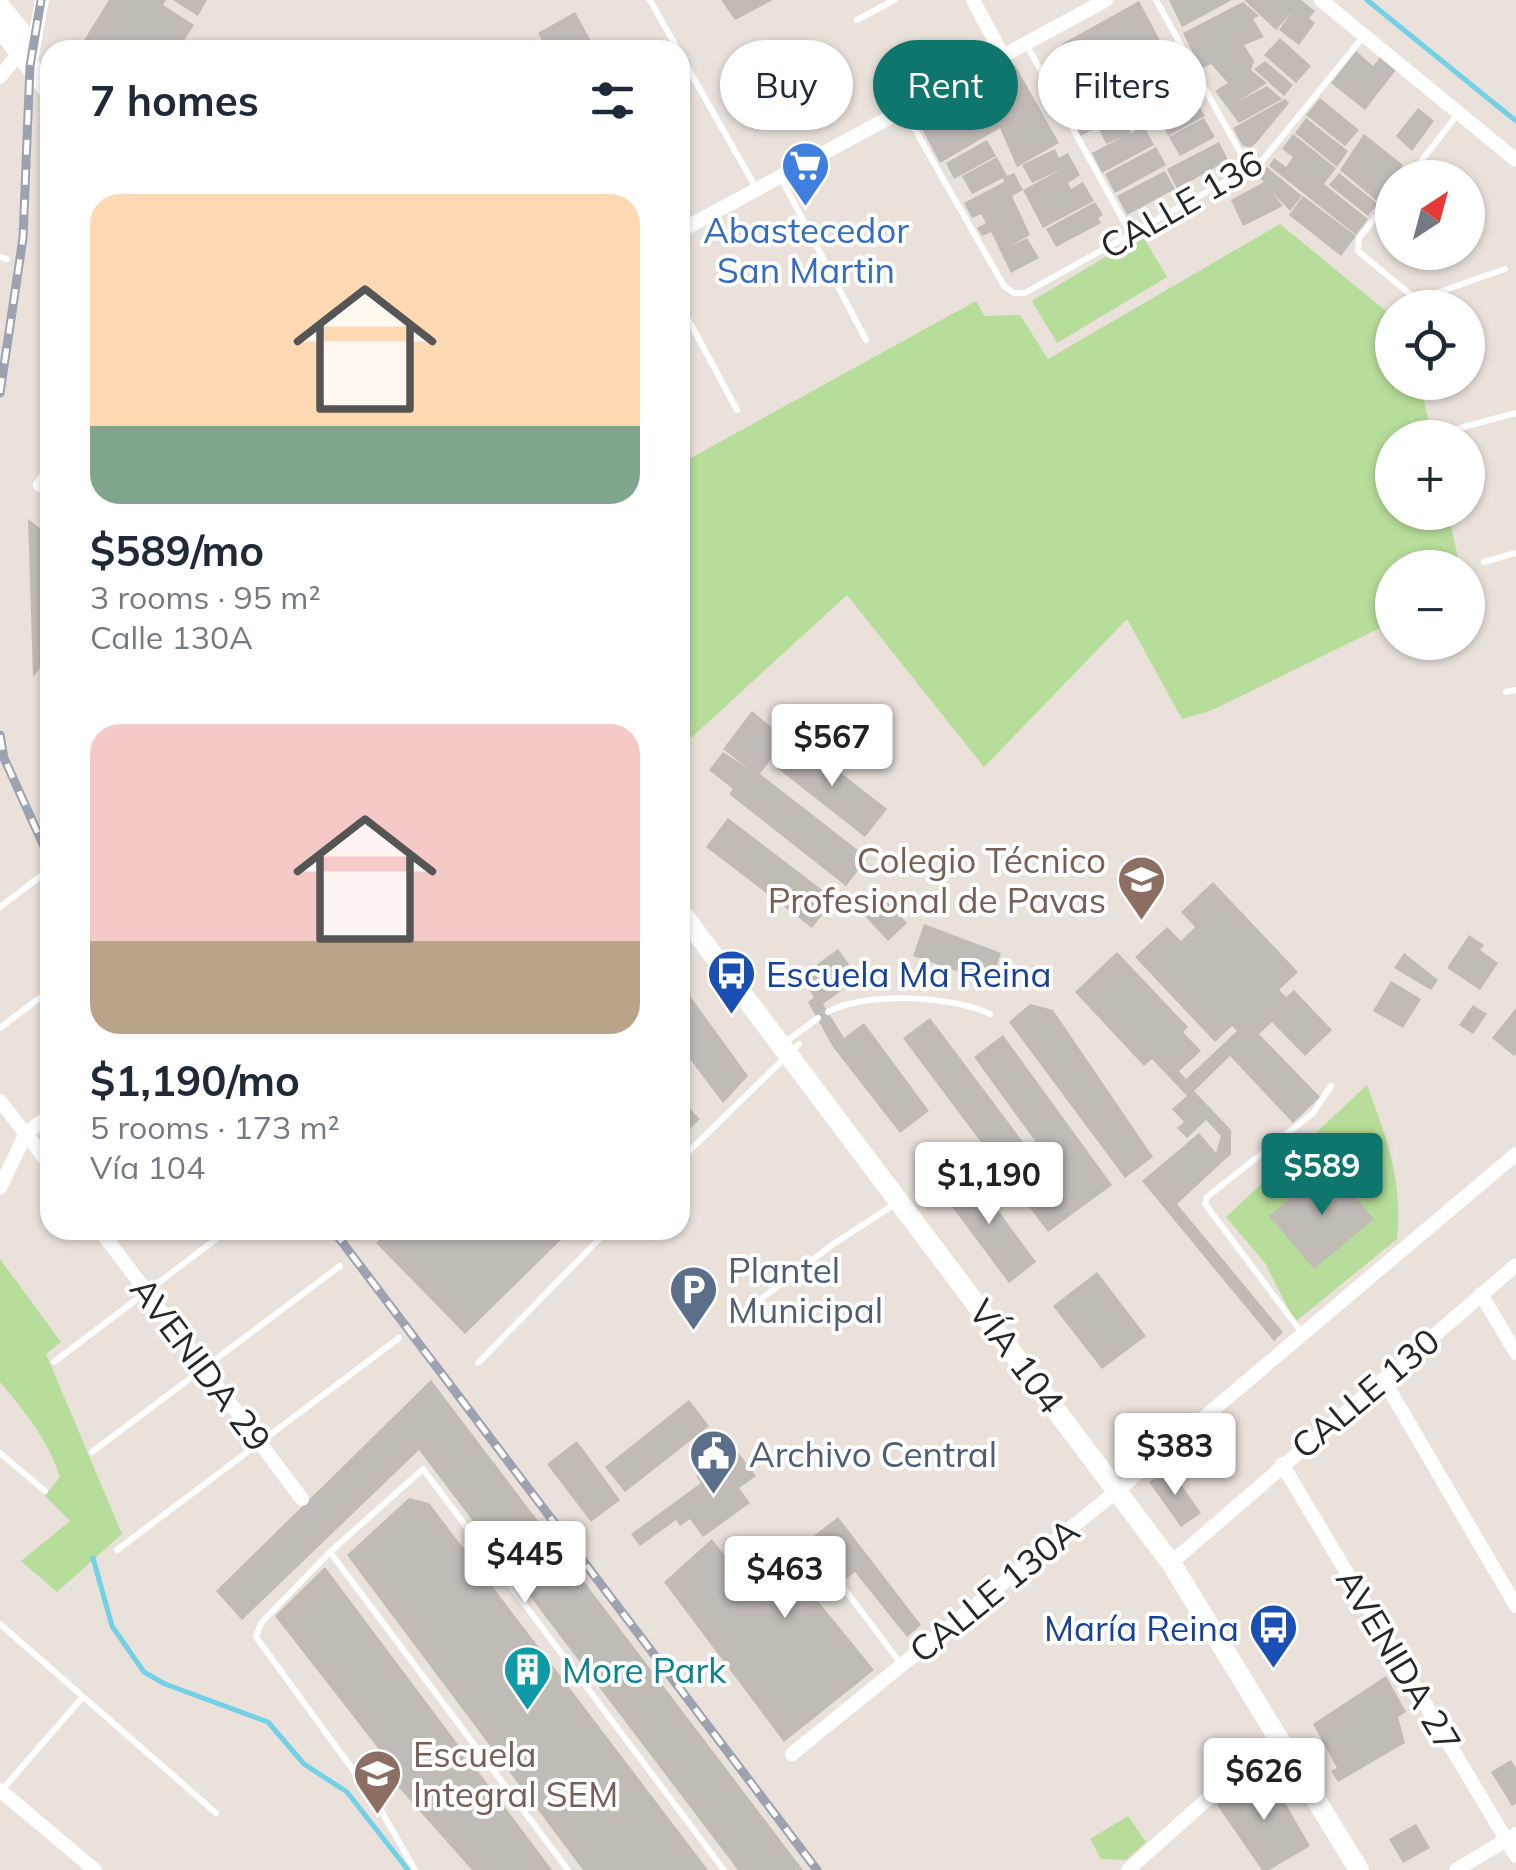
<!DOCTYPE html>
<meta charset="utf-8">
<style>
:root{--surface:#fff;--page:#f6f6f7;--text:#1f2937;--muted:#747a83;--accent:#0f766e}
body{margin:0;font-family:Mulish,sans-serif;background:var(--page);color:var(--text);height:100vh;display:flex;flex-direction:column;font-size:38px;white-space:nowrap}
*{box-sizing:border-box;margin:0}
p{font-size:32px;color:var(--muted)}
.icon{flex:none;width:55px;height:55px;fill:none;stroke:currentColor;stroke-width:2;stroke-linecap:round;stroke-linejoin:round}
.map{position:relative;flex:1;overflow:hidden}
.drawer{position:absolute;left:40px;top:40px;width:650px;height:1200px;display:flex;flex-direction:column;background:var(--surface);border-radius:30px;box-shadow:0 2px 8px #0004}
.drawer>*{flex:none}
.guide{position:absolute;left:720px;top:40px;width:645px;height:90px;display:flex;gap:20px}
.needle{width:65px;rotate:36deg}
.controls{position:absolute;left:1375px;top:160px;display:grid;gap:20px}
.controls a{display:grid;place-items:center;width:110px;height:110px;border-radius:50%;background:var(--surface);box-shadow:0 2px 8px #0004;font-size:50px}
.price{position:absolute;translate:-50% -85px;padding:0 22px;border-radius:10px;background:#fff;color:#222;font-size:32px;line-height:65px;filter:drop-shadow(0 2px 5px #0008)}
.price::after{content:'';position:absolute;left:50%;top:60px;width:30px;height:22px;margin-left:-15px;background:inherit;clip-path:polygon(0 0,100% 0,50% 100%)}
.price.current{background:var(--accent);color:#fff}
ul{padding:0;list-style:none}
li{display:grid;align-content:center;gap:20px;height:530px;padding:0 50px}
li span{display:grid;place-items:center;height:310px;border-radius:30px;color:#555}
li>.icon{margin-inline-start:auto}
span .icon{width:180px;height:180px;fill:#fffc;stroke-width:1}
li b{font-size:42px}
h2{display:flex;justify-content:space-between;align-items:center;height:120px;padding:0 50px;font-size:42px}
.pill{padding:0 35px;border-radius:45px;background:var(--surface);box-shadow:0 2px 8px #0004;font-size:35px;line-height:90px}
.pill.current{background:var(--accent);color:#fff}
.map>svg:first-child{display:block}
.green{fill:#b6dd99}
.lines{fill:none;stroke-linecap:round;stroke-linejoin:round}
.stream{stroke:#72d1e6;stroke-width:5}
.building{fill:#c1bbb6;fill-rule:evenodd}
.service{stroke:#fff;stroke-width:6}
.minor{stroke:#fff;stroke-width:14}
.secondary{stroke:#fff;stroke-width:20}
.rail-casing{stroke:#9da2b1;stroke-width:9}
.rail{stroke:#fff;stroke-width:5;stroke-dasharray:15;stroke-linecap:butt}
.labels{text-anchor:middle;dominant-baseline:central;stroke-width:8;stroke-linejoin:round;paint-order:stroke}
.street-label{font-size:35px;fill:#272727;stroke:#fff}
.shop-label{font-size:35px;fill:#366cbe;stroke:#fff}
.education-label{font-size:35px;fill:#785e54;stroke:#fff;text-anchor:end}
.transit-label{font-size:35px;fill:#164399;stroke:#fff;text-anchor:start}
.service-label{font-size:35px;fill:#4e5e75;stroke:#fff;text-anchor:start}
.culture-label{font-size:35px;fill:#0d838f;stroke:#fff;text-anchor:start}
</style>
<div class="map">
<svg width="1516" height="1870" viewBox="0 0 1516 1870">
<rect width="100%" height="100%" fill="#e9e1da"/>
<path class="green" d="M1280 224 1392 316V382L1420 383 1432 437 1392 438V512L1448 513 1460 567 1392 568V622L1210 711 1182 719 1127 619 984 767 847 595 680 748V464L976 301 984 316 1020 315 1048 359Z
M1142 235 1167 277 1057 343 1032 301Z
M1367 1085C1387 1140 1403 1179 1397 1239L1295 1322 1265 1263 1226 1217Z
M0 1259 61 1342 46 1354 122 1534 57 1592 21 1561 70 1521 45 1496 60 1477C48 1439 25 1412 0 1382Z
M1128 1816 1146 1842 1126 1860 1101 1859 1090 1839Z"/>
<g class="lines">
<path class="stream" d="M1367 0 1516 121
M93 1558 112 1626 144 1672 165 1684 268 1722 304 1764 347 1792 408 1870"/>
</g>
<path class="building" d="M109 0H166L163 5 194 25 178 50H100L84 40Z
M173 0H207L198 16Z
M721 0H773L735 20Z
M1169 0H1232L1182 27Z
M1244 0H1301L1315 11 1309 18 1315 23 1299 45 1279 30 1292 12 1276 30Z
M1139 1 1162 44 1154 48 1158 54 1167 49 1174 62 1165 67 1169 74 1178 68 1194 99 1190 101 1193 108 1199 106 1205 116 1168 136 1161 122 1170 112 1144 126 1128 98 1118 103 1116 116 1081 136 1060 100 1086 87 1062 44ZM1136 48 1140 56 1126 64 1136 83 1123 90 1113 73 1124 67 1118 57Z
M1243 2 1259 16 1253 19 1264 37 1244 45 1254 61 1251 70 1267 83 1237 102 1267 86 1282 99 1239 123 1215 91 1228 83 1211 64 1201 69 1183 33Z
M575 12 596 50H539L545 47 538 33Z
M1280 38 1311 66 1296 83 1264 55Z
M1356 51 1373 66 1380 57 1396 70 1365 110 1331 83Z
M1265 61 1293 85 1284 96 1254 69Z
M1015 65 1059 143 1017 167 1000 128 940 163 919 123 920 117 982 82 990 94 1002 88 995 76Z
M1320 98 1359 130 1345 146 1306 115Z
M1285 99 1289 103 1257 142 1250 148 1242 145 1233 128Z
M1418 108 1434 121 1412 151 1396 136Z
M1123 117 1131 133 1144 126 1154 145 1102 173 1092 153 1124 136 1106 144 1099 129Z
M1204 118 1215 137 1180 156 1169 137Z
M1306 118 1348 151 1337 167 1295 133Z
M1293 134 1336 168 1324 184 1368 219 1356 235 1269 166 1274 158 1286 167 1293 157 1282 149Z
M1364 134 1403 165 1378 202 1340 170Z
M987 140 996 156 954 179 946 163Z
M1219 142 1228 160 1177 189 1167 169Z
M1156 147 1166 165 1115 193 1105 174Z
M1055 149 1059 158 1068 153 1080 175 1068 183 1071 189 1083 182 1094 201 1043 228 1023 190 1064 168 1032 183 1022 165Z
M997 157 1007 176 1014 173 1023 190 1012 196 1030 235 1005 249 1027 238 1039 258 1011 273 991 232 982 236 977 228 986 223 981 214 972 218 964 203 1004 182 1003 178 972 194 962 176Z
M1267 167 1302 196 1290 211 1271 191 1283 206 1243 226 1231 200 1264 182 1257 175Z
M1165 171 1175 189 1127 215 1117 196Z
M1339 173 1378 204 1368 216 1329 185Z
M1303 196 1356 236 1341 256 1289 215Z
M1095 202 1103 215 1098 218 1101 223 1056 247 1046 229Z
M50 516V617L45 623 50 627V656L33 677 28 519 40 528Z
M752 711 786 739 760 774 868 858 846 886 729 794 733 789 709 770 723 752 749 769 723 749Z
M799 740 887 809 865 837 777 768Z
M728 818 834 899 812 928 706 847Z
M1213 882 1298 972 1279 990 1286 997 1294 990 1332 1030 1305 1056 1272 1022 1259 1034 1320 1097 1293 1123 1230 1056 1194 1091 1231 1130V1154L1177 1204 1283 1332 1274 1341 1142 1181 1199 1133 1216 1153 1221 1136 1206 1120 1187 1138 1177 1128 1184 1122 1172 1109 1187 1096 1152 1059 1144 1066 1075 992 1117 952 1188 1027 1183 1032 1201 1051 1179 1071 1186 1079 1237 1031 1232 1026 1215 1042 1135 957 1167 927 1181 941 1195 927 1181 912Z
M882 896 907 923 888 941 863 914Z
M924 924 1001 953 991 983 913 956Z
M1469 935 1484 945 1480 950 1498 963 1480 990 1447 968Z
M838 949 859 978 823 1004 844 1038 864 1023 929 1111 900 1133 833 1047 808 1002 814 997 800 977Z
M1404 953 1438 980 1431 990 1394 968Z
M1391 981 1421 999 1403 1028 1373 1011Z
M680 982 748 1076 723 1103 680 1046Z
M1030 1004 1053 1010 1153 1157 1125 1178 1009 1022Z
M1473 1005 1487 1014 1473 1034 1459 1025Z
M1516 1008V1054L1514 1056 1492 1038Z
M930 1018 1041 1166 1049 1160 974 1057 1003 1035 1112 1185 1048 1232 903 1038Z
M680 1099 700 1119 680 1139Z
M1329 1166 1374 1219 1314 1269 1269 1216Z
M969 1171 1036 1262 1009 1283 941 1192Z
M390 1230H571L465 1334 376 1243Z
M1097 1272 1146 1336 1102 1369 1053 1306Z
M431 1380 803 1870H738L419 1450 242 1620 216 1591Z
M689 1400 709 1426 625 1492 605 1467Z
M577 1441 620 1500 591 1522 547 1464Z
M732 1444 756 1476 739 1488 750 1503 703 1537 690 1519 680 1526 676 1520 640 1546 631 1534 701 1483 696 1476Z
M1170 1469 1201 1513 1181 1527 1149 1482Z
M409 1498 429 1503 708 1870H583L347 1555Z
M838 1517 921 1625 907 1637 855 1572 818 1601 874 1670 784 1742 664 1582 712 1539 728 1560 733 1556 738 1564 770 1540 784 1559Z
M325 1567 552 1870H472L377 1763 385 1757 275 1616Z
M1386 1676 1406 1712 1398 1717 1405 1743 1338 1782 1331 1771 1337 1768 1313 1724Z
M1511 1760 1516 1768V1803L1512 1806 1491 1772Z
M1248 1779 1273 1782 1310 1846 1269 1870H1262L1217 1805Z
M1416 1824 1430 1848 1403 1863 1389 1839Z"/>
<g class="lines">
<path class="service" d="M650 0 678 50
M1156 0 1250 170
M857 20 894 0
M1026 44 1131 234
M680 54 756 188
M905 112 1004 286 1014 293H1025L1262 161 1363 37
M781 178 866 340
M1408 178 1457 115
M1392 197 1359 238 1358 251 1411 295 1425 297 1505 269
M0 257 7 259
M680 304 737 410
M1445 432 1516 413
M1484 562 1516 553
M1506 692 1516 690
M0 907 46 872
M680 940 685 935
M828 1012C864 991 953 996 990 1014
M0 1028 50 990
M784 1043 818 1018
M680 1160 799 1044
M374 1232 377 1230
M748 1309 832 1245 895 1204
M1302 1333 1205 1204 1207 1197 1313 1113 1331 1086
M54 1362 228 1230
M478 1363 608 1230
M92 1452 340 1266
M0 1453 45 1491
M117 1550 399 1338
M330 1552 261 1623 256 1637 375 1800 415 1870
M846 1591 901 1664
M0 1624 216 1813
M1 1791 82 1698
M568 1870 330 1552 423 1469 724 1870"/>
<path class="minor" d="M973 0 1003 56
M1321 0 1516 160
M30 66 42 0
M0 77 20 52
M680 231 1106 0
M40 485 50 472
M0 1101 50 1165
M0 1188 26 1133 50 1115
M100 1230 302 1499
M1481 1294 1516 1353
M1383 1379 1516 1606
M1282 1464 1516 1856
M1171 1563 1516 1265
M792 1754 1118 1490 1516 1154
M0 1790 95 1870
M1128 1870 1279 1735
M1456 1870 1516 1834"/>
<path class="secondary" d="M0 6 24 36
M0 27 50 92
M680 911 1171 1563 1359 1870"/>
<defs>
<path id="rail" d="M0 393 23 238 30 66 41 0
M0 735 4 758 50 860
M333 1230 817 1870"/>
</defs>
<use href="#rail" class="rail-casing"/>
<use href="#rail" class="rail"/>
</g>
<defs>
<symbol id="supermarket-pin" viewBox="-11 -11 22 30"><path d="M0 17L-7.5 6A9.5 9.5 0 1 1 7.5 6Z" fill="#3f7fe0" stroke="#fff"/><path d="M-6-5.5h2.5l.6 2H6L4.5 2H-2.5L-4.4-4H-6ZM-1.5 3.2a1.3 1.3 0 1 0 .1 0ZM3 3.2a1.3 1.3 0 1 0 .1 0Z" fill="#fff"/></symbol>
<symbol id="school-pin" viewBox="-11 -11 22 30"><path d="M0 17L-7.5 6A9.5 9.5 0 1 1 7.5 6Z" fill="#8d6e63" stroke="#fff"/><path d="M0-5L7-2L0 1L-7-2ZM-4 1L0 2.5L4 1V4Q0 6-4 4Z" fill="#fff"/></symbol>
<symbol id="bus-pin" viewBox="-11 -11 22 30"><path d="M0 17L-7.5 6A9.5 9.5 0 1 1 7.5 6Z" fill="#1a4fb4" stroke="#fff"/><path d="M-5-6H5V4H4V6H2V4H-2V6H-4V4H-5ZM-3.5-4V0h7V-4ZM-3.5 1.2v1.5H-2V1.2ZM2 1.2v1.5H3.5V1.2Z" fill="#fff"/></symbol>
<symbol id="parking-pin" viewBox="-11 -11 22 30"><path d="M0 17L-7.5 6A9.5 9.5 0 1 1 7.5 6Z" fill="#5c6f8a" stroke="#fff"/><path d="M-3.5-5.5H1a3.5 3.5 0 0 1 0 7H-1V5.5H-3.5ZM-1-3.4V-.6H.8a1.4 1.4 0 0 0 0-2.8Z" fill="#fff"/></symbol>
<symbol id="civic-pin" viewBox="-11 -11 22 30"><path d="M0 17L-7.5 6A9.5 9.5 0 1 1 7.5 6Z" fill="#5c6f8a" stroke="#fff"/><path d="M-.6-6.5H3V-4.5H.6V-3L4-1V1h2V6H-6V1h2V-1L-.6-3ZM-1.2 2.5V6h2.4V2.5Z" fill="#fff"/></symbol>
<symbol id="building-pin" viewBox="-11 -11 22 30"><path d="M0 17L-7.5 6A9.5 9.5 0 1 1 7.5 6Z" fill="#0f9aa8" stroke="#fff"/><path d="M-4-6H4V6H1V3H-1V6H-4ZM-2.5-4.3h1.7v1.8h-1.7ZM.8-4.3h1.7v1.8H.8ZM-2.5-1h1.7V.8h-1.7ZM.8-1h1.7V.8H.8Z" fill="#fff"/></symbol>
</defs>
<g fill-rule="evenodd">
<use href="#supermarket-pin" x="778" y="138" width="55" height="75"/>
<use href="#school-pin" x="1114" y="852" width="55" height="75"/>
<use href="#bus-pin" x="704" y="946" width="55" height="75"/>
<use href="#parking-pin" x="666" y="1262" width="55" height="75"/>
<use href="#civic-pin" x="686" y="1426" width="55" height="75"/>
<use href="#bus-pin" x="1246" y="1600" width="55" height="75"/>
<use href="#building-pin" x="500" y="1642" width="55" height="75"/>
<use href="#school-pin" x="350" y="1746" width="55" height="75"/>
</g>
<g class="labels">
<g class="street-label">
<text transform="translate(1181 204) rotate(-30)">CALLE 136</text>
<text transform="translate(1017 1356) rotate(53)">VÍA 104</text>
<text transform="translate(201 1364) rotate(53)">AVENIDA 29</text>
<text transform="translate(1365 1393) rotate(-40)">CALLE 130</text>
<text transform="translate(994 1590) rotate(-39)">CALLE 130A</text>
<text transform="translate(1399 1660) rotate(59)">AVENIDA 27</text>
</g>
<g class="shop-label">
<text x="806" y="230">Abastecedor<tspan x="806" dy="40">San Martin</tspan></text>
</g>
<g class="education-label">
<text x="1106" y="860">Colegio Técnico<tspan x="1106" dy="40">Profesional de Pavas</tspan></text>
<text x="413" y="1754" text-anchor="start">Escuela<tspan x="413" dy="40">Integral SEM</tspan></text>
</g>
<g class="transit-label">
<text x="766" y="974">Escuela Ma Reina</text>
<text x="1239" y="1628" text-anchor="end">María Reina</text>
</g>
<g class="service-label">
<text x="728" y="1270">Plantel<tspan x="728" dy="40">Municipal</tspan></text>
<text x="749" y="1454">Archivo Central</text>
</g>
<g class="culture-label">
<text x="562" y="1670">More Park</text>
</g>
</g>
</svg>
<div class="controls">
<a><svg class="needle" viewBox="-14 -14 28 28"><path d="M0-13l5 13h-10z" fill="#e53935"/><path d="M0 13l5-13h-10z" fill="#747a83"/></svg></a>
<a><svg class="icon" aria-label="locate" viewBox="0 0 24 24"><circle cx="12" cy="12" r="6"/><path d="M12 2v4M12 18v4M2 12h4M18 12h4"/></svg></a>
<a>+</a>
<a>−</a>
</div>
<b class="price" style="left:832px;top:789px">$567</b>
<b class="price current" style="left:1322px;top:1218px">$589</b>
<b class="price" style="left:989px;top:1227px">$1,190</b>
<b class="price" style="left:1175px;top:1498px">$383</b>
<b class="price" style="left:525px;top:1606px">$445</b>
<b class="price" style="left:785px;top:1621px">$463</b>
<b class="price" style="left:1264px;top:1823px">$626</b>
<div class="guide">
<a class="pill">Buy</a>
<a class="pill current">Rent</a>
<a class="pill">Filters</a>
</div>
<section class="drawer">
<h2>7 homes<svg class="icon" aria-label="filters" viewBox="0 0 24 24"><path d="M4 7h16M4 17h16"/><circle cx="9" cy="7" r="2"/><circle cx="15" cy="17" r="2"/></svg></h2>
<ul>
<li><span style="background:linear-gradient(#ffd9b3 75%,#7fa58c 0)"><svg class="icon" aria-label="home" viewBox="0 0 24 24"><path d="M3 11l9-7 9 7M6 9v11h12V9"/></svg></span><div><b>$589/mo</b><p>3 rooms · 95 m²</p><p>Calle 130A</p></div></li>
<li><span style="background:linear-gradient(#f6c9c9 70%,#b9a48a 0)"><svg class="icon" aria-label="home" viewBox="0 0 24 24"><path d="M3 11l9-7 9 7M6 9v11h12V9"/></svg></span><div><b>$1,190/mo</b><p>5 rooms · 173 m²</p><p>Vía 104</p></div></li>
</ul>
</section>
</div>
